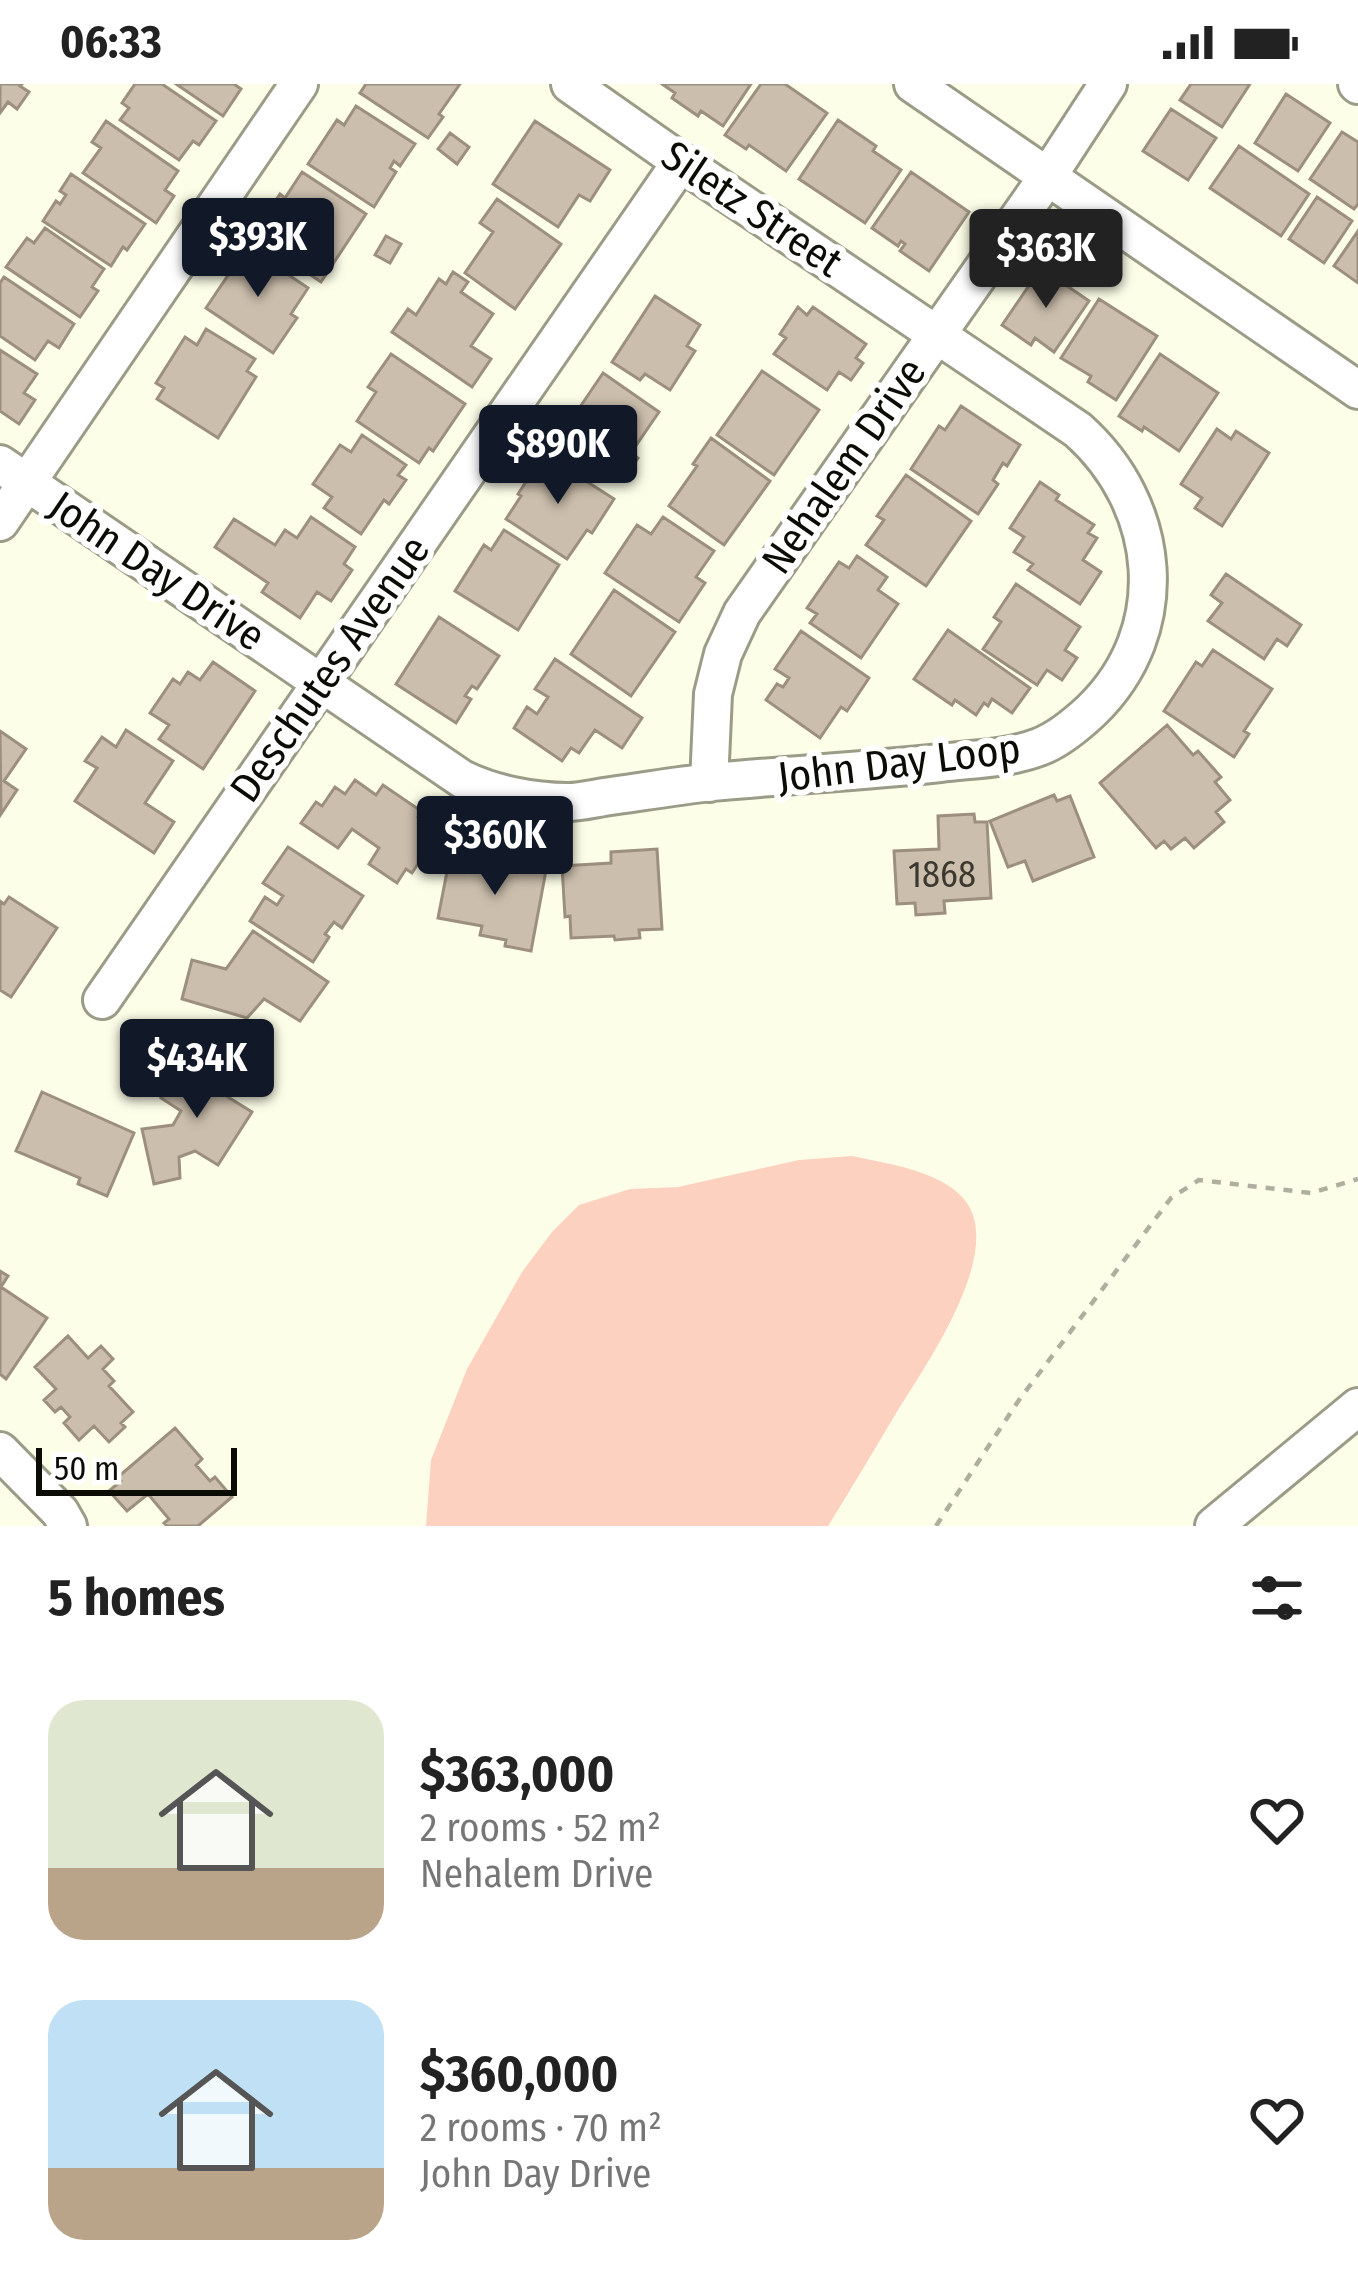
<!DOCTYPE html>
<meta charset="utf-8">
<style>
:root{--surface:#fff;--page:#f6f6f6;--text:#222;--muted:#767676;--accent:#111827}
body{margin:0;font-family:"Fira Sans Condensed",sans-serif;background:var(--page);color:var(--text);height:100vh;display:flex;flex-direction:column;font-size:45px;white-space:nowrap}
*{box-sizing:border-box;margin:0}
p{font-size:39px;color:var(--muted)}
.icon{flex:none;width:66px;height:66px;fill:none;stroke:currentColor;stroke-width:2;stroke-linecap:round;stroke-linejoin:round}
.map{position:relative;height:1442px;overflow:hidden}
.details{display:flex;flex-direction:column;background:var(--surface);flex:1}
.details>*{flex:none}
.scale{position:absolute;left:36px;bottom:30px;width:201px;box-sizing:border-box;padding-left:12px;border:6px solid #0c0c06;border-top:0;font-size:33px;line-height:42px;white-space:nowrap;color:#0c0c06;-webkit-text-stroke:9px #fff;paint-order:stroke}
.price{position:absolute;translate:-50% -102px;padding:0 27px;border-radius:12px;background:var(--accent);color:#fff;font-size:39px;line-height:78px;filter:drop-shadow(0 3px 6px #0008)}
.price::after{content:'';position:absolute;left:50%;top:72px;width:36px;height:27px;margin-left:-18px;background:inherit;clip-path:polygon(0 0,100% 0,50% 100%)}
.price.active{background:#222;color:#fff}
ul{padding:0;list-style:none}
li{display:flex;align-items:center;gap:36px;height:300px;padding:0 48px}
li span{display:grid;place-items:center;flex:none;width:336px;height:240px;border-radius:36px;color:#555}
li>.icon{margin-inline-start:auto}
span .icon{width:144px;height:144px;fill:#fffc;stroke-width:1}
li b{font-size:51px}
h2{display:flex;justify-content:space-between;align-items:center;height:144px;padding:0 48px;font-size:51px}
.status{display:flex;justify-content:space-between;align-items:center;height:84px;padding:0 60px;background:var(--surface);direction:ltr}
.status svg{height:33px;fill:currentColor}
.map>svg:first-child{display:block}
.green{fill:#fdd1c0}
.building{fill:#cbbeac;stroke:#9c8f7e;stroke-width:3}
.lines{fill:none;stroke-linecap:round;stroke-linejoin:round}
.minor-casing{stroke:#9b9c88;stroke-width:42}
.path{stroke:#aeaf9e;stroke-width:4.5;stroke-dasharray:9 9;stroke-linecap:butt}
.minor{stroke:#fff;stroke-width:36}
.labels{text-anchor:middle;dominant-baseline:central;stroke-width:12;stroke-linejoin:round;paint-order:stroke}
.number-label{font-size:36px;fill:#3c3830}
.street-label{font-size:42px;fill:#0c0c06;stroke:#fff}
</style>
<div class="status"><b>06:33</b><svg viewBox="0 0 49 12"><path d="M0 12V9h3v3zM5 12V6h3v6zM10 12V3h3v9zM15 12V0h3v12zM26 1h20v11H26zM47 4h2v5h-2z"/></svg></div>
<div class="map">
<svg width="1358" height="1442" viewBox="0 0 1358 1442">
<rect width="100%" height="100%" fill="#fdfee8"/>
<path class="green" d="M852 1072C885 1079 940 1087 963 1114 1009 1165 923 1285 895 1331 873 1368 851 1405 828 1442H426L431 1376 467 1285 522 1188 552 1148 579 1121 630 1105 678 1103 799 1076Z"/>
<path class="building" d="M0 0H22L20 2 29 8 17 25 8 18 0 29Z
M135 0H162L216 37 199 61 193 57 179 76 120 36 129 24 122 19Z
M176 0H234L241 5 223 32Z
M366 0H460L439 30 443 33 428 54 360 9Z
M662 0H751L723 42 701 27 698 32 672 14 675 9Z
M761 0H785L827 29 786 87 749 61 746 65 725 51Z
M1191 0H1250L1222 43 1180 16Z
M1286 10 1330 39 1298 87 1255 59Z
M356 22 415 60 400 82 394 77 390 84 396 88 374 123 308 80 337 36 344 41Z
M1171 25 1216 54 1188 96 1143 67Z
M838 36 876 62 873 67 901 86 865 139 799 95Z
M106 37 178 87 165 106 174 112 156 139 83 89 101 64 92 58Z
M535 37 610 86 590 117 579 111 558 143 493 100Z
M1342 48 1358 58V120L1354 125 1310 95Z
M450 49 469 63 457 80 438 65Z
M1239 62 1309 110 1281 152 1210 104Z
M302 88 366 130 321 198 252 152 280 110 285 114Z
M911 88 969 128 929 187 900 167 905 160 901 157 898 162 872 144Z
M71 90 145 140 127 166 123 163 111 182 43 137 56 117 60 120 66 111 60 107Z
M1317 113 1352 137 1324 179 1289 155Z
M497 115 561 160 515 225 465 189 493 148 480 139Z
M45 144 104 185 92 203 98 207 80 233 6 183 27 154 34 159Z
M1358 147V199L1334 182Z
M386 152 401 160 390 179 375 171Z
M247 163 308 204 291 230 297 234 273 269 206 224Z
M1041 184 1089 217 1054 268 1035 254 1031 261 1002 241Z
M453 188 468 198 461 208 493 230 471 262 491 275 472 303 392 248 408 225 416 231 439 195 446 200Z
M4 193 74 240 59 264 48 257 35 276 0 252V199Z
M655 212 700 241 687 262 695 267 670 306 645 290 640 296 612 278Z
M1099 215 1157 252 1116 316 1088 298 1091 292 1061 274Z
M798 223 807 231 813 223 866 260 856 274 863 279 851 296 839 288 827 306 774 270 786 254 780 250Z
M206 245 255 275 247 287 256 293 218 354 157 315 164 304 156 299 185 253 197 261Z
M0 266 37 290 24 309 35 316 19 340 0 327Z
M391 270 465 320 433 367 429 364 419 379 357 337 376 308 368 303Z
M1160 270 1218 309 1179 367 1144 343 1142 347 1119 332Z
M762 287 819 326 774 391 717 351Z
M603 289 659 328 631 369 638 374 624 394 561 351Z
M961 322 1020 361 1007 382 1003 379 993 396 998 400 978 430 911 385 939 342 945 346Z
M1217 345 1231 355 1236 347 1269 369 1222 442 1195 424 1202 414 1181 400Z
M362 351 406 381 398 391 406 396 389 420 384 416 361 450 324 424 332 413 313 400 340 361 351 368Z
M711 354 770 397 724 461 669 422 697 382 693 380Z
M544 370 614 415 592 449 587 446 567 475 506 435 521 412 518 410Z
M906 391 971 437 926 502 866 461 884 436 877 432Z
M1040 398 1059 411 1056 416 1094 441 1088 449 1097 454 1083 476 1101 488 1080 520 1028 486 1033 480 1014 468 1024 453 1010 444Z
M311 433 355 463 344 480 352 486 331 517 317 508 300 534 262 508 268 499 215 463 234 435 275 461 285 446 297 454Z
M663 433 714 467 696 493 705 499 679 538 605 489 637 441 651 450Z
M504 446 559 481 518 546 455 507 484 461 491 466Z
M857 472 887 493 878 506 898 520 861 574 810 539 817 530 807 524 839 478 849 484Z
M1226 490 1301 541 1287 562 1277 555 1264 575 1208 537 1222 519 1211 511Z
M1016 500 1080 543 1065 566 1077 574 1062 596 1047 586 1037 601 983 565 1001 538 994 533Z
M614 506 675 548 631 612 571 570Z
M439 533 499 572 477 605 472 602 465 612 471 615 456 639 396 600Z
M948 546 1030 604 1012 629 992 615 988 622 984 619 976 631 955 616 952 621 914 595Z
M801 547 869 594 847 627 841 623 820 654 766 616 777 600 783 603 789 594 775 585Z
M1213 566 1272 605 1244 647 1249 650 1234 673 1164 627 1196 578 1202 582Z
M555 575 642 634 622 664 595 646 579 669 571 664 562 677 514 644 527 623 537 630 548 613 535 605Z
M213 578 255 607 203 685 159 655 169 641 150 629 173 595 180 600 188 588 200 596Z
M1167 641 1193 671 1198 667 1221 693 1215 698 1230 716 1216 728 1224 738 1194 764 1185 754 1171 765 1164 757 1156 764 1100 699Z
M126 646 173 677 145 719 174 738 154 769 75 717 97 684 85 677 102 653 116 663Z
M0 647 26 665 4 697 17 706 1 730Z
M355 696 376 711 383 701 421 727 418 733 436 746 424 764 427 766 412 789 406 785 397 799 369 780 379 764 352 745 338 764 301 739 316 718 322 722 335 703 345 710Z
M1054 711 1057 717 1070 712 1094 773 1033 797 1025 777 1008 783 990 737Z
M974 730 975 738H987L991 814 944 817 945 829 916 831 915 819 897 820 894 767 939 765 938 732Z
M288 763 363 812 342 844 334 838 325 850 329 853 313 878 250 837 265 813 277 821 283 812 263 799Z
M657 765 662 845 639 846 640 854 615 856 614 852 571 854 570 832 565 833 562 782 611 779V768Z
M466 770 496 776 495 783 506 785 508 774 547 781 531 867 505 862 506 856 480 851 482 842 438 834 450 772 465 775Z
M9 813 57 844 11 913 0 906V817L4 820Z
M253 847 328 898 300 937 264 915 247 934 182 915 192 876 226 885Z
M209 972 242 995 228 1013 252 1028 218 1081 195 1067 179 1073 180 1094 154 1100 142 1045 173 1041 181 1027 161 1014 181 988 192 996Z
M42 1008 134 1049 107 1112 78 1100 80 1094 16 1067Z
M0 1187 8 1192 1 1203 47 1234 6 1295 0 1290Z
M68 1252 88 1274 101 1262 113 1275 103 1285 114 1297 109 1302 133 1328 121 1339 125 1343 109 1358 94 1342 79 1356 64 1339 70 1333 61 1323 55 1328 44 1316 56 1305 35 1283Z
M175 1344 202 1375 196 1381 210 1397 215 1393 232 1413 198 1442H167L164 1439 169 1435 148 1410 127 1427 109 1407 121 1397 118 1393Z"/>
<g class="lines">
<defs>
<path id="minor" d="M913 0 1358 306
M1357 0 1358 1
M0 380 462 695C493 710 532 718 568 718 580 718 592 715 604 713 640 708 676 702 712 698 788 691 864 687 940 679 972 675 1008 675 1039 663 1058 656 1076 641 1091 627 1175 546 1162 421 1078 346L681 78 570 0
M0 438 299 0
M709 699 713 610 723 570 742 529 1048 92 1108 0
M102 916 681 78
M0 1367 60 1428 68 1442
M1214 1442 1358 1323"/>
</defs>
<use href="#minor" class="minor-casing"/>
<path class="path" d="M936 1442 1019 1316 1171 1114 1199 1096 1311 1109 1358 1095"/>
<use href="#minor" class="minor"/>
</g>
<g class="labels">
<g class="number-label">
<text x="942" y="791">1868</text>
</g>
<g class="street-label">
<text transform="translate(752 125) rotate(34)">Siletz Street</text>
<text transform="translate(844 382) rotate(-55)">Nehalem Drive</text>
<text transform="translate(157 487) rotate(34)">John Day Drive</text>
<text transform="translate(330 585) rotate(-55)">Deschutes Avenue</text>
<text transform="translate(899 679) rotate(-7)">John Day Loop</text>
</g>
</g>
</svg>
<div class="scale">50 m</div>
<b class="price" style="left:258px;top:216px">$393K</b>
<b class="price active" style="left:1046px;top:227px">$363K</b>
<b class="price" style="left:558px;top:423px">$890K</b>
<b class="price" style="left:495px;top:814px">$360K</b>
<b class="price" style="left:197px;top:1037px">$434K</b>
</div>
<section class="details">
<h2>5 homes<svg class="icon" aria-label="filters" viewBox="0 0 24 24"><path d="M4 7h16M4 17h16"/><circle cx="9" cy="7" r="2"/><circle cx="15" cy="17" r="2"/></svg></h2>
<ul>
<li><span style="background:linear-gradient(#dfe7d0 70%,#b9a48a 0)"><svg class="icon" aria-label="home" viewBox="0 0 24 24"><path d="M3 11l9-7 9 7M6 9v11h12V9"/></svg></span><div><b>$363,000</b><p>2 rooms · 52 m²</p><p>Nehalem Drive</p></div><svg class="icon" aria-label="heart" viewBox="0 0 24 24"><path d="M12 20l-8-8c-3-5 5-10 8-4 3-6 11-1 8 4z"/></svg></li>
<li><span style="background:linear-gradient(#bfe0f5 70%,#b9a48a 0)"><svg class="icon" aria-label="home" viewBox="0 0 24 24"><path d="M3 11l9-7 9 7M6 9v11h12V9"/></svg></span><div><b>$360,000</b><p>2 rooms · 70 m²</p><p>John Day Drive</p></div><svg class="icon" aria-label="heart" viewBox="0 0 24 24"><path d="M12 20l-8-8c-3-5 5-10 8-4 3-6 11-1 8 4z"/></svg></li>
</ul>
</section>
